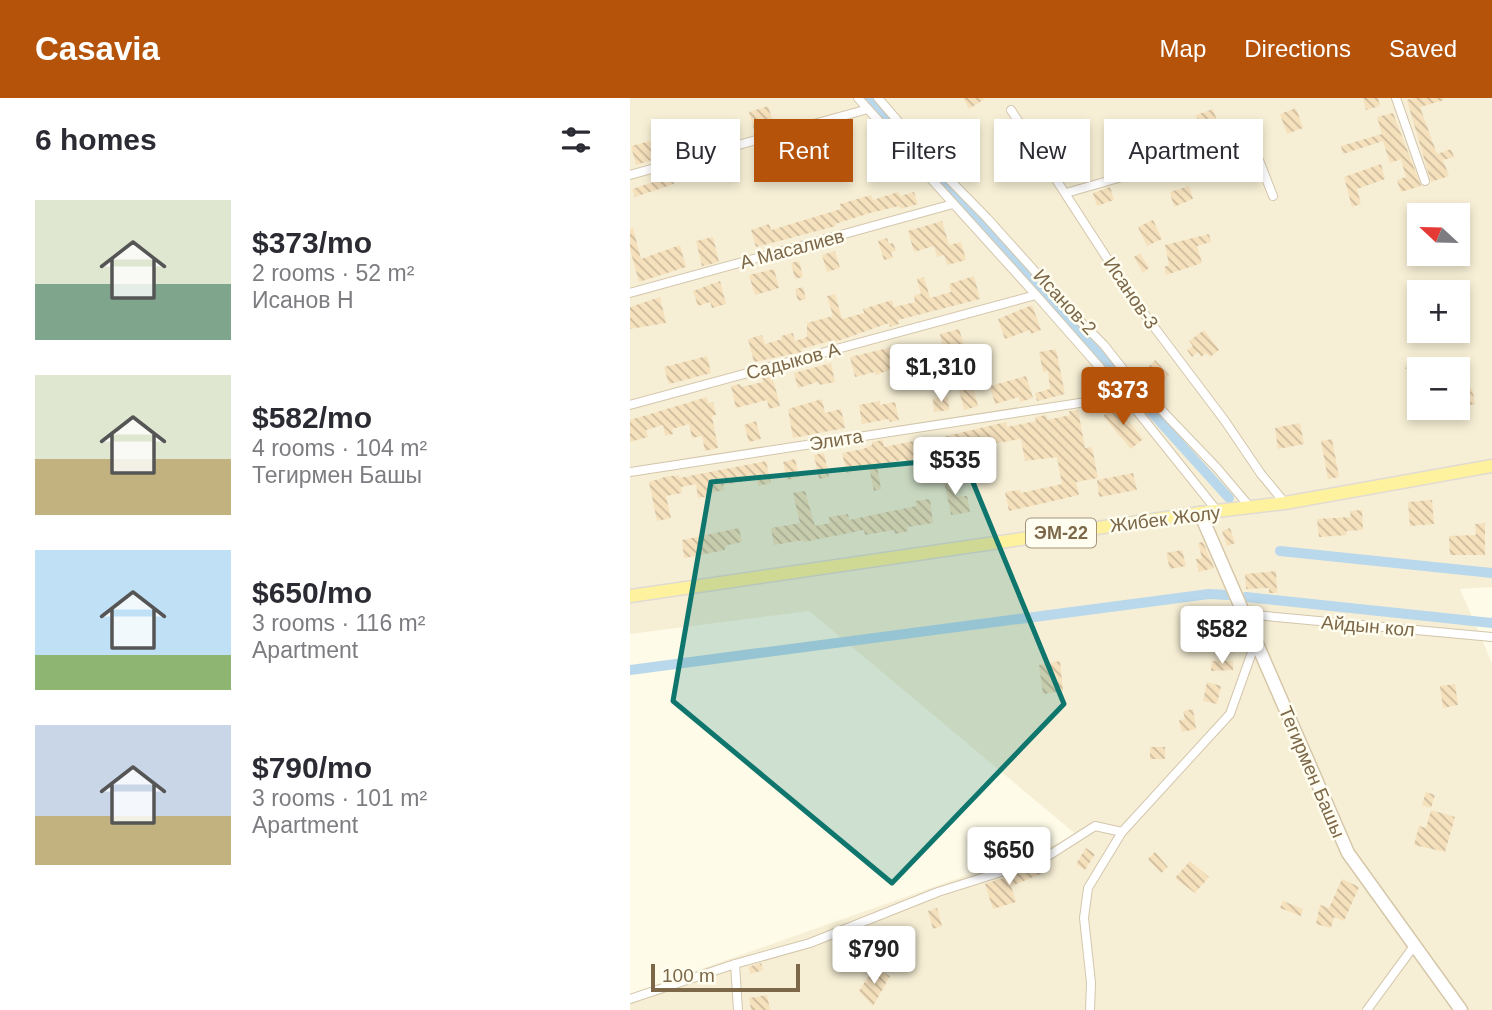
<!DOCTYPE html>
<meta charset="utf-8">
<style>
:root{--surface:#fff;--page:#f2f2f3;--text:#2b2b33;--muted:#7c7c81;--accent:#b45309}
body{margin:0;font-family:Helvetica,sans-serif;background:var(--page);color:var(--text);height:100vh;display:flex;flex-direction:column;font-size:26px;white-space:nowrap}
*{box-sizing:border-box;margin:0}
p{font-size:23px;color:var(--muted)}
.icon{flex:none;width:38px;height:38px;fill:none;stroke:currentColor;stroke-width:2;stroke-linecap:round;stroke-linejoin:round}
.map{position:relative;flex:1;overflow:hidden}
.side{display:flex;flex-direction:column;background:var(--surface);width:630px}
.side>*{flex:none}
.top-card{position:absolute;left:21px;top:21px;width:665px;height:63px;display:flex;gap:14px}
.needle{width:46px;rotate:292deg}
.tools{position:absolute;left:777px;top:105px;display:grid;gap:14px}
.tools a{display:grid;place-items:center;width:63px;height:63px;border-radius:0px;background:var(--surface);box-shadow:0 4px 10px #0003;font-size:35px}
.scale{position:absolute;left:21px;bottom:18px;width:149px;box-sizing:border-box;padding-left:7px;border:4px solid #7c6748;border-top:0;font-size:19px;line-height:24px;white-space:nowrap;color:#7c6748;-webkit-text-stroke:5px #fffdf0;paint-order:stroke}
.price{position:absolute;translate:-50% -60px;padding:0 16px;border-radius:7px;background:#fff;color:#222;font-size:23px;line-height:46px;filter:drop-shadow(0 2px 4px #0008)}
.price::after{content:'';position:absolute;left:50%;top:42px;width:21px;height:16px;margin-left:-10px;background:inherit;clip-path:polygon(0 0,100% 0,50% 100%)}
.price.selected{background:var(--accent);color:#fff}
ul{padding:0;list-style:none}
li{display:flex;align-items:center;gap:21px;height:175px;padding:0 35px}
li span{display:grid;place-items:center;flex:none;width:196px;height:140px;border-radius:0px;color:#555}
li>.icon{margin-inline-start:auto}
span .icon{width:84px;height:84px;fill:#fffc;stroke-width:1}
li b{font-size:30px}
h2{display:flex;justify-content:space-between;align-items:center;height:84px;padding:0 35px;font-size:30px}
.tag{padding:0 24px;border-radius:0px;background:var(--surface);box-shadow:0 4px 10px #0003;font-size:24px;line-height:63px}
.tag.selected{background:var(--accent);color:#fff}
header{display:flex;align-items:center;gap:42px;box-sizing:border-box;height:98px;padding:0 35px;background:var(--accent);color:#fff}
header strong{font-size:33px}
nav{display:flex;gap:38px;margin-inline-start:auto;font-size:24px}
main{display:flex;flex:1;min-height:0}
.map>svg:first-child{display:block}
.residential{fill:#f7efd5;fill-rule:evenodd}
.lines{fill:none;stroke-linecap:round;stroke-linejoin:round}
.canal{stroke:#bad8eb;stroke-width:10}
.building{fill:url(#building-back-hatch)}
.street-casing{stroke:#d3c6ac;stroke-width:10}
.secondary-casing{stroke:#d6c7a9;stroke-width:15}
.primary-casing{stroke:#e0dbd3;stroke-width:15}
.street{stroke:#fff;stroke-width:8}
.secondary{stroke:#fff;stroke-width:12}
.primary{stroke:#fff29e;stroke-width:12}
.marked{fill:#0f766e;fill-opacity:0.2;stroke:#0f766e;stroke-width:5;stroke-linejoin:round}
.labels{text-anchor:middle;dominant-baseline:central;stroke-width:5;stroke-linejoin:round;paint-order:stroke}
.shield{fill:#fffdf0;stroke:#a3947a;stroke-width:2}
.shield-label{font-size:18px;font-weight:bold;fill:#7c6748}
.street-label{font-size:19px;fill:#7c6748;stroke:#fffdf0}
</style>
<header>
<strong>Casavia</strong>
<nav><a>Map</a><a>Directions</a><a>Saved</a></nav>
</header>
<main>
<section class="side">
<h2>6 homes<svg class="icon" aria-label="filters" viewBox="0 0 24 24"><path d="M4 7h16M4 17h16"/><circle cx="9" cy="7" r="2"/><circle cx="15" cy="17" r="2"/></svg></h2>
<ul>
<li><span style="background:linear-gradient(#dfe7d0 60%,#7fa58c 0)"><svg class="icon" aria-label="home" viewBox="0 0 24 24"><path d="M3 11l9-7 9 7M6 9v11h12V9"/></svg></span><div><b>$373/mo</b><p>2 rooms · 52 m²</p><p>Исанов Н</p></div></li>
<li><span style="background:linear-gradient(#dfe7d0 60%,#c2b280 0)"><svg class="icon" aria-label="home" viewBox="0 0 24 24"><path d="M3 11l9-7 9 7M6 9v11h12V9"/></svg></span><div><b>$582/mo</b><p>4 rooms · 104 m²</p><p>Тегирмен Башы</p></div></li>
<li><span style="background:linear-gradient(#bfe0f5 75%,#8fb573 0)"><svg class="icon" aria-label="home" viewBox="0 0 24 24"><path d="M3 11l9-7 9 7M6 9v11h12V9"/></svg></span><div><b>$650/mo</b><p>3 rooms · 116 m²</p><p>Apartment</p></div></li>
<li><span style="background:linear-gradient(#c9d6e8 65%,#c2b280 0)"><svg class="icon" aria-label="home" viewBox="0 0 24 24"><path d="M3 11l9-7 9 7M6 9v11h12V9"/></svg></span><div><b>$790/mo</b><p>3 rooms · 101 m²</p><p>Apartment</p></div></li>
</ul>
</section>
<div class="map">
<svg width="862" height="912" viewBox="0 0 862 912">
<defs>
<pattern id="building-back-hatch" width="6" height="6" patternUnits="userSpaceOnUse" patternTransform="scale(1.75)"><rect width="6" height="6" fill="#f6e1bd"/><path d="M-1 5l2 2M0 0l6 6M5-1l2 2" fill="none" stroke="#ccba9c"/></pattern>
</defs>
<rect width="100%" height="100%" fill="#fefbe8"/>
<path class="residential" d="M0 0H862V489L830 491 862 565V912H0V896L448 738 179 513 0 536ZM789 117H828V156H789ZM789 194H828V233H789ZM789 271H828V310H789Z"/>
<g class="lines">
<path class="canal" d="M237 0 599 400
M650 453 862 475
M616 499 862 525
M0 572 579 496 598 497"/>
</g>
<path class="building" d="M333 0H356L339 11Z
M733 0H748L750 8 736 12Z
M784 0H813L814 2 790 9 807 56 821 51 824 59 813 62 819 78 801 84 777 2Z
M138 8 144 26 124 32 119 14Z
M666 10 673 30 657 36 650 16Z
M583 11 591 35 574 41 566 17Z
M763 15 791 88 771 94 767 82 776 79 771 61 760 65 753 43 713 56 711 48 752 36 747 19Z
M61 32 63 38 81 33 84 43 6 67 1 48Z
M215 41 219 56 195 62 192 47Z
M392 41 404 59 390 67 379 49Z
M174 48 179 65 169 69 170 71 135 79 131 60Z
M751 66 755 81 727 91 731 106 722 109 714 79Z
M42 78 44 86 5 99 2 91Z
M559 88 563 101 544 109 540 94Z
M480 89 484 102 467 108 463 95Z
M268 94 270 98 284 94 288 106 270 111 269 108 240 115 205 126 206 128 126 149 121 132 139 126 141 132 211 111 210 106 241 97 243 102Z
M523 122 532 141 517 148 508 129Z
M312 123 319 147 331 144 336 162 317 167 314 157 307 159 304 148 284 154 278 133Z
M3 130 11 161 50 147 56 169 9 184 0 151V131Z
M579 136 581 144 567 148 572 165 536 177 534 169 539 167 535 147Z
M83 139 89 164 72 168 66 143Z
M257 140 259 146 263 145 266 153 261 154 263 160 254 162 248 143Z
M205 153 210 170 197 174 192 157Z
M510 155 519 170 513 175 504 159Z
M169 163 173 179 165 181 161 165Z
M144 171 149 190 125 197 119 177Z
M344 178 350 201 268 222 269 226 260 229 259 225 205 244 204 242 171 251 172 254 124 264 118 241 132 237 135 246 152 241 151 238 163 235 165 243 177 239V225L203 218 197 198 205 196 212 221 234 215 233 211 262 202 264 209 285 204 284 197 291 196 287 181 294 179 300 200 321 194 319 186Z
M90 183 96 206 82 210 80 204 68 208 63 193Z
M173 189 176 201 168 203 165 191Z
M30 199 36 225 0 231V209Z
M402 207 411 232 401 236 400 232 375 241 368 221Z
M329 231 334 247 314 252 310 236Z
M574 232 589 252 580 259 576 255 571 259 568 254 562 259 557 252 563 248 559 243Z
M271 247 276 266 246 277 245 274 225 279 220 259Z
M426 251 435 296 407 303 405 295 420 291 418 273 413 274 409 254Z
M77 258 81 275 39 286 34 269Z
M525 262 539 277 526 290 512 276Z
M798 262 801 271H775V269Z
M201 265 205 284 189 287 188 284 168 290 164 275Z
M142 277 150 308 139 311 137 302 106 310 101 288 110 286 111 289 133 284 132 279Z
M396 278 403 300 390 304 389 299 365 306 360 288Z
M343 289 348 308 334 312 329 292Z
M842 290 845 306 828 310V294Z
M77 299 78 305 83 304 86 317 82 318 88 350 75 353 72 338 62 340 59 326 42 331 43 336 35 338 33 327 16 332 18 339 0 344V322Z
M318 299 319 312 304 314 303 301Z
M192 301 195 315 211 311 215 330 163 340 158 311Z
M250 303V307L265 304 269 322 260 324 259 321 232 326 229 307Z
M486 307 513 341 501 351 473 318Z
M448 312 455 350 462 349 468 380 446 384 449 397 379 413 375 394 390 392 391 395 432 386 427 359 395 363 391 341 338 350 342 367 334 369 330 352 303 358 300 342 376 324 377 329 406 323 405 319 411 318 416 317 417 322 440 317 439 313Z
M126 323 131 341 119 344 114 327Z
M670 325 674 346 648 351 645 330Z
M702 341 709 379 698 381 691 343Z
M253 342 254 349 284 343 288 363 276 366 275 361 247 368 251 391 244 393 239 369 217 375 212 355 233 351 242 347V344Z
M194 355 199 379 189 381 184 357Z
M165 361 169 379 157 382 153 364Z
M136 363 141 385 128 388 127 381 93 387 94 392 79 395 80 398 68 400 66 386 51 389 52 395 36 398 41 420 27 423 19 384 35 379 49 377V380Z
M503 375 507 392 469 399 467 382Z
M323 376 327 399 337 398 340 414 321 417 313 378Z
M175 393 185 428 200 425 199 419 218 416 219 422 286 408 285 403 300 401 303 425 277 429 278 433 265 436 264 432 235 437 234 432 174 444 173 442 144 447 141 430 170 425 163 395Z
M802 402 804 426 780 428 778 404Z
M732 412 733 432 716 433 717 437 689 439 687 421 721 419 720 413Z
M855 425V457H820L819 438 846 437 845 426Z
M109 430 112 444 98 447 95 449V452L54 460 52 442Z
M600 430 605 445 597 448 592 433Z
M573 444 584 470 569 474 566 461 572 460 568 445Z
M552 452 556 468 540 471 536 455Z
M646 473 647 495H639V490L616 491 615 476Z
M430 563 433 593 413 596 409 567Z
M582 563H603V572L581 573Z
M577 584 591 588 587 606 573 603Z
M825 586 828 607 813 610 810 588Z
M563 611 566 631 552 634 549 622 555 621 553 613Z
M520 649H535V661H520Z
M796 694 805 697 801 710 792 707Z
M801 712 825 719 815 754 784 747 789 728 796 730Z
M456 750 465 756 455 772 446 766Z
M525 754 538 769 531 775 518 761Z
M560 763 579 779 565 795 545 780Z
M415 767 418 773 381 788 386 804 363 811 355 786Z
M712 781 729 789 714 823 704 819 701 830 686 826 690 807 699 810Z
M653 803 673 811 671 818 650 810Z
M307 810 312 828 303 831 298 813Z
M262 828 269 843 256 861 235 860 237 835 245 837 255 835Z
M131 865 133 872 121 876 118 869Z
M244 870 260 878 243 908 229 893Z
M137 897 140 912H121L119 900Z"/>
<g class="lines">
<defs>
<path id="street" d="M228 0 406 197 495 298 588 414
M248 0 311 73 357 120 445 218 474 247 496 275 587 370 620 409
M766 0 795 83
M381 12 506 205 595 323 631 376 655 405
M0 77 238 11
M436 95 621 42 643 98
M0 195 323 106
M0 307 406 197
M0 374 495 298
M614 516 862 539
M105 866 108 912
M0 901 105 866 180 845 308 794 415 760 465 728 492 734
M460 912 461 885 454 820 458 790 492 734 600 616 626 543
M737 912 784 848"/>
<path id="secondary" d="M570 415 718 755 831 912"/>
<path id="primary" d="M0 498 570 415 655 405 862 368"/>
</defs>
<use href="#street" class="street-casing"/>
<use href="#secondary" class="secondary-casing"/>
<use href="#primary" class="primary-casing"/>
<use href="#street" class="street"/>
<use href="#secondary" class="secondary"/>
<use href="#primary" class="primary"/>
</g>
<path class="marked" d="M333 360 434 606 262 785 43 603 81 384Z"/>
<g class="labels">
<rect class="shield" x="396" y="420.5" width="70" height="29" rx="5"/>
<g class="shield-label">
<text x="431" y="435">ЭМ-22</text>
</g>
<g class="street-label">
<text transform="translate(162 151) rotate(-15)">А Масалиев</text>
<text transform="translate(501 195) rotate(56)">Исанов-3</text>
<text transform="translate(435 204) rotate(47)">Исанов-2</text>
<text transform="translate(163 263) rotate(-15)">Садыков А</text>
<text transform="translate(206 342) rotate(-9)">Элита</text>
<text transform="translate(535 421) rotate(-7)">Жибек Жолу</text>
<text transform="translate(738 528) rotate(5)">Айдын кол</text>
<text transform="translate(682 674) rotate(67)">Тегирмен Башы</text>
</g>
</g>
</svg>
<div class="tools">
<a><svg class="needle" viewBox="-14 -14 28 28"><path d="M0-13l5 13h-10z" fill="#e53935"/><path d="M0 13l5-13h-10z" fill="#7c7c81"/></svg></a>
<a>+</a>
<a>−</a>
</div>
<div class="scale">100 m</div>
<b class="price" style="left:311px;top:306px">$1,310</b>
<b class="price selected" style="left:493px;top:329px">$373</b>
<b class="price" style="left:325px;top:399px">$535</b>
<b class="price" style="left:592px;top:568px">$582</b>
<b class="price" style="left:379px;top:789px">$650</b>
<b class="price" style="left:244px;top:888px">$790</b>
<div class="top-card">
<a class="tag">Buy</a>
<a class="tag selected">Rent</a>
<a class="tag">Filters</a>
<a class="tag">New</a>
<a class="tag">Apartment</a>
</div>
</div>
</main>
